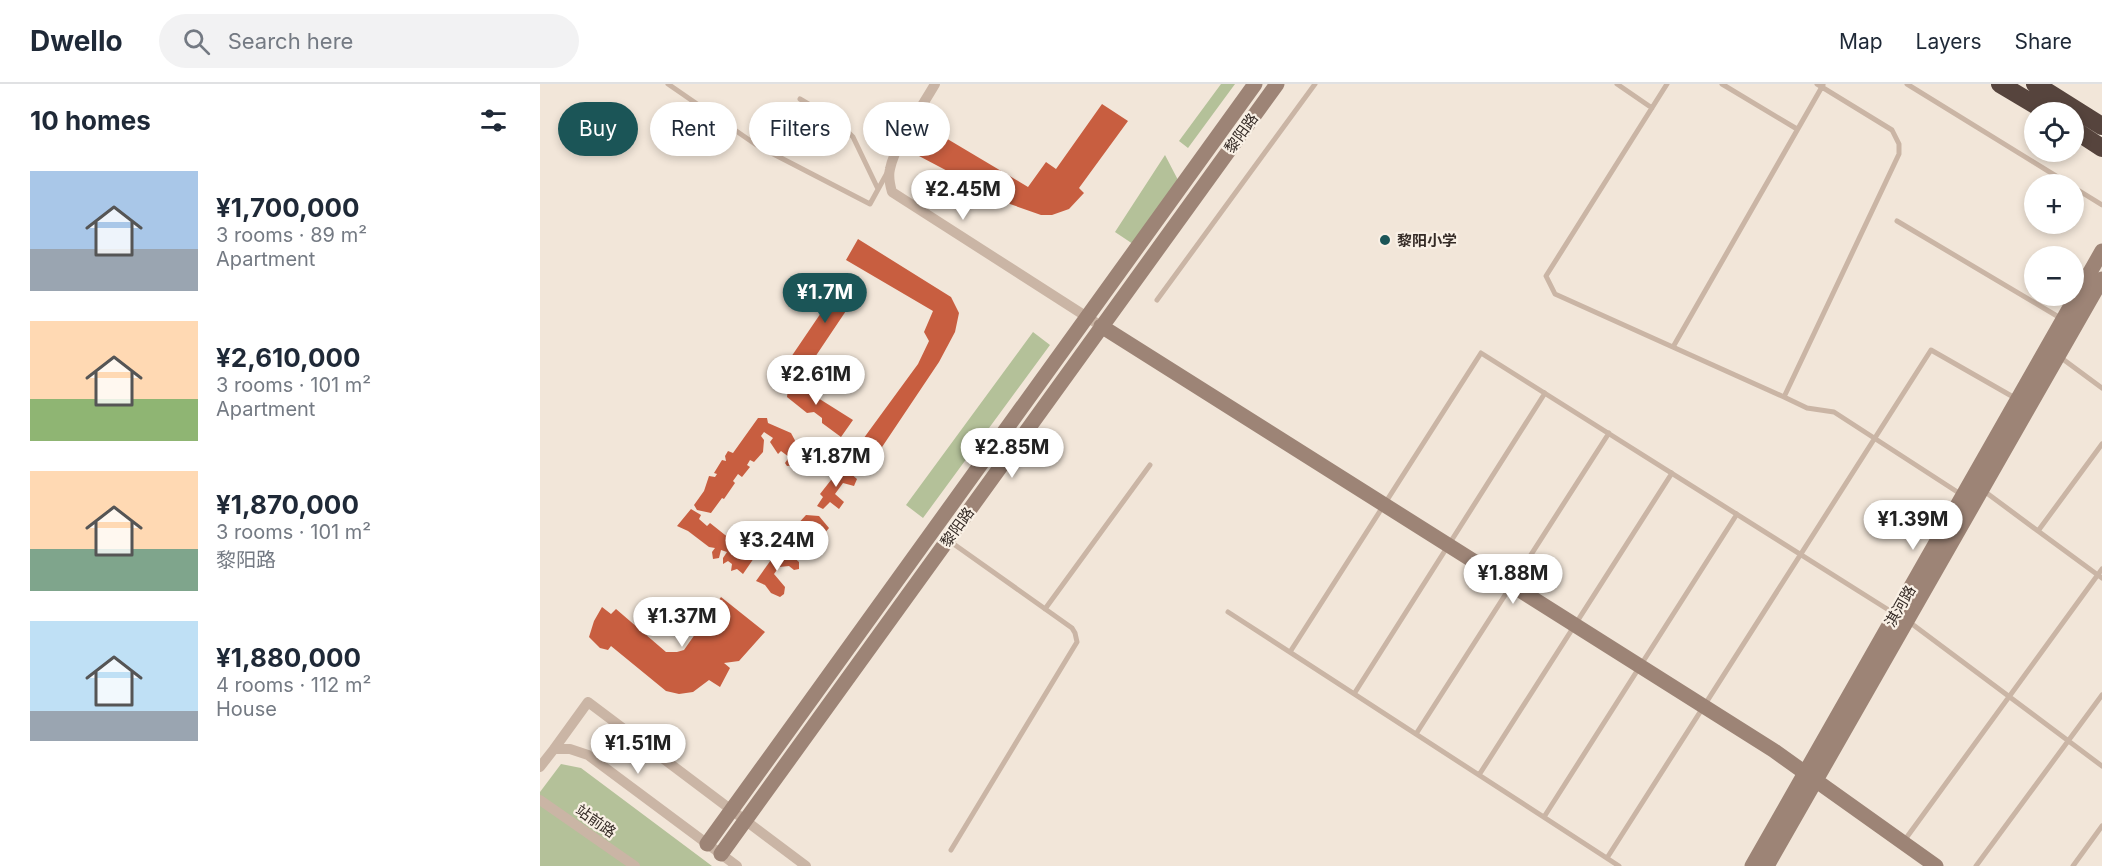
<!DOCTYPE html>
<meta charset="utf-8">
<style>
:root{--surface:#fff;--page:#f2f2f3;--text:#1f2937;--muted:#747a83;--line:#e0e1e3;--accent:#1b5557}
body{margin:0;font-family:Inter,"Noto Sans SC",sans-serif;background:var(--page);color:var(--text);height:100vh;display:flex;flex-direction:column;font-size:22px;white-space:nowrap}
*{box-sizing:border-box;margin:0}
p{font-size:20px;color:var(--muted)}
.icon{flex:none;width:33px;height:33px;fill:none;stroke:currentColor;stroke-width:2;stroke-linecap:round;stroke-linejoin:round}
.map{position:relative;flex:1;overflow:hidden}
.side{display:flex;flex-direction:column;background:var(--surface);width:540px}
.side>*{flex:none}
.hud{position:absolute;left:18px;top:18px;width:570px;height:54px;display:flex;gap:12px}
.controls{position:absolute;left:1484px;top:18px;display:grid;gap:12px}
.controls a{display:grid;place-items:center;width:60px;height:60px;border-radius:50%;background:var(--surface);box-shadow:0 3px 9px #0003;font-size:30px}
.price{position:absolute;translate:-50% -51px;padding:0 14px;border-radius:21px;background:#fff;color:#222;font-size:20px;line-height:39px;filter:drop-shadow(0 2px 3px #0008)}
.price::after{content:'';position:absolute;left:50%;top:36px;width:18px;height:14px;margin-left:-9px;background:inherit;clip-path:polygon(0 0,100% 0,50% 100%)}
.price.selected{background:var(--accent);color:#fff}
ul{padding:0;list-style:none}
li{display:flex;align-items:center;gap:18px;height:150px;padding:0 30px}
li span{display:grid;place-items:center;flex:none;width:168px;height:120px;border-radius:0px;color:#555}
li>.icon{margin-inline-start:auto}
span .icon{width:72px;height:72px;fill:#fffc;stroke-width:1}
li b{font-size:26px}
h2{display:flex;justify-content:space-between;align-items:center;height:72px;padding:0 30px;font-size:26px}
.pill{padding:0 21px;border-radius:27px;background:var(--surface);box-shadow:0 3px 9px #0003;font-size:21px;line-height:54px}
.pill.selected{background:var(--accent);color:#fff}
header{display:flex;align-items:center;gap:36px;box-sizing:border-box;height:84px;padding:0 30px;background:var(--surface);border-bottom:2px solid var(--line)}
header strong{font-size:28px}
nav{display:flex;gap:33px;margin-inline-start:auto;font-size:21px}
.search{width:420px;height:54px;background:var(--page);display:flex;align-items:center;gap:15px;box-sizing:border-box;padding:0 21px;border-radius:33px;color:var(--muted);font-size:22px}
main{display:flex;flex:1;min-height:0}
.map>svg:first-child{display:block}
.green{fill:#b4c199}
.building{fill:#c85e40}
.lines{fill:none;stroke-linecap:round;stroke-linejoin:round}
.lane{stroke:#cab5a5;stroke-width:5}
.street{stroke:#cab5a5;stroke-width:10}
.secondary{stroke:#9d8476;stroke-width:15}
.highway{stroke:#56443d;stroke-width:18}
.poi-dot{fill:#1b5557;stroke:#f9f0e5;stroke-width:2}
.labels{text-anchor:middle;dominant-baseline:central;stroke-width:4.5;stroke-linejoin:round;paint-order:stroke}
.street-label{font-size:15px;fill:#352b26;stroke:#f9f0e5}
.poi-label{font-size:15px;font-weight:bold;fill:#352b26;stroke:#f9f0e5;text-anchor:start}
</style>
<header>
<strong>Dwello</strong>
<div class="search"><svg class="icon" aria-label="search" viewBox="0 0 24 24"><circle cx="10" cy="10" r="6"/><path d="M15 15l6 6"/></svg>Search here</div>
<nav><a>Map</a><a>Layers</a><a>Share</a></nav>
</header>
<main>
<section class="side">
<h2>10 homes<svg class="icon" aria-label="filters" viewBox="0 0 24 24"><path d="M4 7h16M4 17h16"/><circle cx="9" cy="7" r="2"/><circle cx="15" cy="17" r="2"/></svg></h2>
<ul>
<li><span style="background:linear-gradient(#a9c7e8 65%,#9aa5b1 0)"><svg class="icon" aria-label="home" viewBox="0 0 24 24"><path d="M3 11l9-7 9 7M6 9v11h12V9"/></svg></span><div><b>¥1,700,000</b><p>3 rooms · 89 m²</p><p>Apartment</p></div></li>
<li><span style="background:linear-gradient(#ffd9b3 65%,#8fb573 0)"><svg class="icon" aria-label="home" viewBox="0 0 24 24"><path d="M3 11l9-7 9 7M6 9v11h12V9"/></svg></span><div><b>¥2,610,000</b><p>3 rooms · 101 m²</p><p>Apartment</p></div></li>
<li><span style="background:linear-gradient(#ffd9b3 65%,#7fa58c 0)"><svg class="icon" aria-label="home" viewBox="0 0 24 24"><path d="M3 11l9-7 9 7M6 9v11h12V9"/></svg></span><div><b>¥1,870,000</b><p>3 rooms · 101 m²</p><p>黎阳路</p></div></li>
<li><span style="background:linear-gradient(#bfe0f5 75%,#9aa5b1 0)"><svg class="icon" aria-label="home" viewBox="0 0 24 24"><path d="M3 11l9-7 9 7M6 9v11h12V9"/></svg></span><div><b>¥1,880,000</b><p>4 rooms · 112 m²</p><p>House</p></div></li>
</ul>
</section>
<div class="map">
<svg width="1562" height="782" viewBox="0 0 1562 782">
<rect width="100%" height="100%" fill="#f2e6d9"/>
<path class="green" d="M681 0H695L648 64 639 57Z
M625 71 638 96 596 162 575 148Z
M493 248 510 261 383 434 366 421Z
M21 680 41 684 172 782H0V708Z"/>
<path class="building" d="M562 20 588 37 539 104 544 109 529 125 512 131H501L470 120 379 72 394 47 488 103 506 78 516 85Z
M318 155 411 213 419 229 415 248 399 278 334 375 318 362 378 280 389 257 384 248 393 227 306 176Z
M306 192 322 203 265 288 249 276Z
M248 289 257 293 253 298 260 304 266 301 280 310 278 314 313 336 301 353 282 339V334L274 328 267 329 247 313 248 305 241 300 243 293 246 294Z
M218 334H227L228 339 251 349 258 362 278 369 281 374 277 386 272 389 269 386 265 388 258 381 247 382 245 379 249 373 241 367 238 370 230 358 233 354 224 348 221 352 224 356 223 368 214 378 210 376 207 381 210 383 202 393 198 390 193 397 195 399 184 415 182 414 171 429 157 426 154 421 164 407 169 392 175 393 177 390 174 389 182 376 186 377 185 372 188 367 193 369Z
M302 382 317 395 314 402 303 399 295 410 304 418 299 425 290 418 283 425 277 422 283 413 280 410Z
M151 425 161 431 159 435 167 442 170 439 214 474 203 490 197 485 191 487 192 480 188 477 183 480V474L187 468 181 466 179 474 173 475 172 468 175 464 169 463 148 447 137 442Z
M266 431 279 432 289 444 271 465 266 467 253 457 251 452 254 444Z
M244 465 259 478V485L254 486 249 482 239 483 234 490 245 503 244 510 240 513 231 509 225 501 216 497 238 466Z
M181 513 225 548 199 577 184 579 190 584 180 603 169 596 153 608 139 610 126 607 71 562 68 566 60 564 49 553 54 537 62 523 71 530 76 525 126 568H137L144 566Z"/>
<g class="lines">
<path class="lane" d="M128 0 218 62 330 120 347 89
M1077 0 1112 24
M1127 0 1006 192 1015 210 1244 313 1359 70V60L1352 46 1277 0
M1182 0 1257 45
M1367 0 1529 100
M260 15 297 37 313 53 338 105
M1533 103 1562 121
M1357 137 1522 235
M617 216 775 0
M1133 263 1283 1
M1520 273 1562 304
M1244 313 1267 324 1294 328 1422 411
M1444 407 1498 447 1562 360
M1498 447 1562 494
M408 456 532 544 535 549 537 558 411 766
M505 525 610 381
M688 528 1079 782
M1368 537 1562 682
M750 568 941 269 1355 530
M814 610 1005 309
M876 650 1069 349
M939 691 1132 389
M1004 733 1197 430
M1364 757 1562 485
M1067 774 1391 266 1475 314
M1436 782 1562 611
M1533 782 1562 742"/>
<path class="street" d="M395 0C382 23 355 60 350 85 348 93 350 101 352 108L561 242
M14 665 48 618 266 782
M0 683 14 665H30L48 671 197 782
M0 716 95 782"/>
<path class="secondary" d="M561 242 1233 666 1396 782
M167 760 715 0
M181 770 737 0
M1212 782 1562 167
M1227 782 1562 195"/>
<path class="highway" d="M1460 0 1507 28
M1495 0 1562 42
M1533 45 1562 64"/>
</g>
<circle class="poi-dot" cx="845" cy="156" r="6"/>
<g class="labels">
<g class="street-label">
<text transform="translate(701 49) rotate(-54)">黎阳路</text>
<text transform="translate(417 443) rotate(-54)">黎阳路</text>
<text transform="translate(1360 522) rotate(-60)">淇河路</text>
<text transform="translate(56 737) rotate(35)">站前路</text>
</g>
<g class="poi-label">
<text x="857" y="156">黎阳小学</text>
</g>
</g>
</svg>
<div class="controls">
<a><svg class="icon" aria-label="locate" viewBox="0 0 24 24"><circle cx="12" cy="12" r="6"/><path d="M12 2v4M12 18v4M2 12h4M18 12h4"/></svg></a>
<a>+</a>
<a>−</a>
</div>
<b class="price" style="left:423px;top:137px">¥2.45M</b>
<b class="price selected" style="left:285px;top:240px">¥1.7M</b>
<b class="price" style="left:276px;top:322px">¥2.61M</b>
<b class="price" style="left:472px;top:395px">¥2.85M</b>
<b class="price" style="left:296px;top:404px">¥1.87M</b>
<b class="price" style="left:1373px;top:467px">¥1.39M</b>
<b class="price" style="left:237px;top:488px">¥3.24M</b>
<b class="price" style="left:973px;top:521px">¥1.88M</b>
<b class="price" style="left:142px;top:564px">¥1.37M</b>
<b class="price" style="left:98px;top:691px">¥1.51M</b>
<div class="hud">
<a class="pill selected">Buy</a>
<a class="pill">Rent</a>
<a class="pill">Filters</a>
<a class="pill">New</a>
</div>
</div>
</main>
